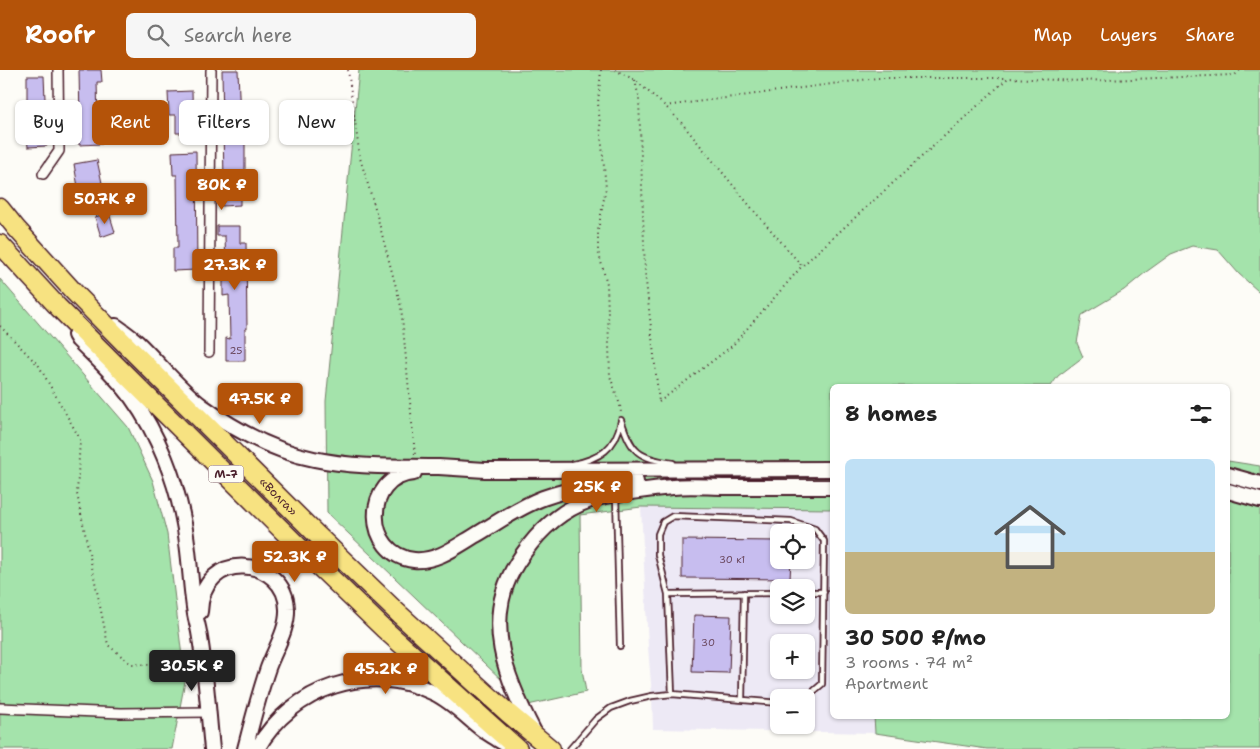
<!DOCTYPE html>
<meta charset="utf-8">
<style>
:root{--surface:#fff;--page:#f6f6f6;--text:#222;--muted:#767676;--line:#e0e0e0;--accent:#b45309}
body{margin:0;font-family:"Shantell Sans",sans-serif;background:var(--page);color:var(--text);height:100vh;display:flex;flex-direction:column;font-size:19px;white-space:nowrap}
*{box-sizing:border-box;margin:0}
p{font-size:16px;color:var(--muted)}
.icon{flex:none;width:28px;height:28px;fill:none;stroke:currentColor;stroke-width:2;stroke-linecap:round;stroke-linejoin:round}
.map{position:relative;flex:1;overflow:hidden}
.panel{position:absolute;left:830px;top:314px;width:400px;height:335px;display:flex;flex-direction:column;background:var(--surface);border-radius:8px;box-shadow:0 1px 4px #0004}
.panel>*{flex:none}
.hud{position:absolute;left:15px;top:30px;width:475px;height:45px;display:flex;gap:10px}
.tools{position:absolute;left:770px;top:454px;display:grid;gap:10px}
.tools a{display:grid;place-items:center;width:45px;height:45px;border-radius:8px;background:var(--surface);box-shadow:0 1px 4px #0004;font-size:25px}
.price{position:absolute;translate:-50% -42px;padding:0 11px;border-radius:5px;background:var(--accent);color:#fff;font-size:16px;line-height:32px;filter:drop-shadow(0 1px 2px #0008)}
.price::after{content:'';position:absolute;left:50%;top:30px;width:15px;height:11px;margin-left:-8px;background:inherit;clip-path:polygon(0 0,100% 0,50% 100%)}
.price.selected{background:#222;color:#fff}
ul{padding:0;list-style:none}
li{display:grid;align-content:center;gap:10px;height:265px;padding:0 15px}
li+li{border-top:1px solid var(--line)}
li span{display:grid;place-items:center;height:155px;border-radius:8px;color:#555}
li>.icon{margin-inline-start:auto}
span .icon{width:90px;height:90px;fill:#fffc;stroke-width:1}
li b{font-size:21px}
h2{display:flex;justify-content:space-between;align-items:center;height:60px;padding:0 15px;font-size:21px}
.pill{padding:0 18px;border-radius:8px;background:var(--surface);box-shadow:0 1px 4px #0004;font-size:18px;line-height:45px}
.pill.selected{background:var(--accent);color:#fff}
header{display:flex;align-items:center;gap:30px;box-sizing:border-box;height:70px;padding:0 25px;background:var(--accent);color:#fff}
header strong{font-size:24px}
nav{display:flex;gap:28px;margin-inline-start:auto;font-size:18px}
.search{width:350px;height:45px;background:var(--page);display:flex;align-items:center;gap:12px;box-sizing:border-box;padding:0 18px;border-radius:8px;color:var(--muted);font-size:19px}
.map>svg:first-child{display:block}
.built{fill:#ede9f5;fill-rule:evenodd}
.green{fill:#a4e3ab;stroke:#77816b}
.building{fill:#c7bdef;stroke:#4a1f2b}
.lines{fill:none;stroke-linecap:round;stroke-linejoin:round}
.lane-casing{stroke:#4a1f2b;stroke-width:8}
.street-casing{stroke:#4a1f2b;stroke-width:12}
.secondary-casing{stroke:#4a1f2b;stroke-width:18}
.highway-casing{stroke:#4a1f2b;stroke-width:21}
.path{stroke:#4a1f2b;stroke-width:2;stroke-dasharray:1 4;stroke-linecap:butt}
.lane{stroke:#fdfcf7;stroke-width:4.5}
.street{stroke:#fdfcf7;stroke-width:9}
.secondary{stroke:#fdfcf7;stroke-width:14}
.highway{stroke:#f7e281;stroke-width:18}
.labels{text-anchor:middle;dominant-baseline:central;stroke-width:4;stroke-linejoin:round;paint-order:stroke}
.number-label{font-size:10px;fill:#69465c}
.shield{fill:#fdfcf7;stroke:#806168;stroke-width:1}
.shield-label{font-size:11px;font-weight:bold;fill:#4a1f2b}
.street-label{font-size:12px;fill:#4a1f2b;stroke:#fdfcf7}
</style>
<header>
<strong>Roofr</strong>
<div class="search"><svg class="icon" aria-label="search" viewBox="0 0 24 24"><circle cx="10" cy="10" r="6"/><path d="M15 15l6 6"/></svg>Search here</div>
<nav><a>Map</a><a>Layers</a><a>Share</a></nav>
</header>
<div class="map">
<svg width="1260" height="679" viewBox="0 0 1260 679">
<rect width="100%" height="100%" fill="#fdfcf7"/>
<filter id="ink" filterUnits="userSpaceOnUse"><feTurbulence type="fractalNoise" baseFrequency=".02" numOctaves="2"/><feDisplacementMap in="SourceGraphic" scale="10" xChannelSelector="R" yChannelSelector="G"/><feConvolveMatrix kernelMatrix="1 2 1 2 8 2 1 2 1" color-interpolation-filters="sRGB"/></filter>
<g filter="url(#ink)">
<path class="built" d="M641 437 832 439V646H874L875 663 653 659 652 626 648 577ZM779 462H806V490H779ZM779 518H806V545H779ZM779 572H806V600H779ZM779 628H806V655H779Z"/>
<path class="green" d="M359 0H1260V221H1258L1239 204 1218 180 1192 176 1171 184 1146 202 1124 220 1082 245 1077 273 1083 287 1058 306 1051 316H832V439L641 437 580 445 582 599 586 622 528 635 327 443 326 331Z
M0 209 128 357 153 411 167 464 185 611 172 679H0Z
M1228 391 1260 396V679H987L875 663 874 646H1228Z"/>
<path class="building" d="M79 0H101L102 12H97L98 51H102V74L79 75 78 52H80Z
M222 0H238L240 50H246L247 73H245V103H240V135L222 136V113L224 112Z
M27 6H44L47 76 28 77 26 56 23 57 21 37H27Z
M192 21 193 63H176V45H169L168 22Z
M196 81 197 200 173 201V178H178L177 105H173L172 82Z
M97 90 102 113 78 117 74 94Z
M109 143 115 162 101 167 95 147Z
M217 156H240V173H246L247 259H245V291H226V268L230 269 229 225 223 226V202H226L225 166H217Z
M682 470 779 471V490H791L790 509 682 508Z
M694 545 731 546 729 603 692 602Z"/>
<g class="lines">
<defs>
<path id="lane" d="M621 350C632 383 638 388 673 393
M573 394C599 389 616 379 621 351
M616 425 620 576
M806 522H824
M668 524 779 523
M672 624 668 524 658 485V464L663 452 673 446 791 451 815 459 824 471 822 614 808 626 803 628
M742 630 744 523
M570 679 596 649 611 638 630 631 652 626 672 624 779 633"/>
<path id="street" d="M43 104 59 81 58 0
M209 282 211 0
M0 638 121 643 209 642"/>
<path id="secondary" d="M116 256C123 261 130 266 137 272 159 293 178 318 202 336 235 360 274 381 314 389 356 398 397 396 439 397 454 398 469 399 485 400L832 399
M75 265 78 270C97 289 117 307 132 328 158 364 176 410 184 454 190 483 190 514 195 544 196 550 198 556 199 562 206 601 208 640 212 679
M414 403C362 407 364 485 414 490 437 492 457 476 476 465 498 452 519 437 543 428 573 417 604 415 636 412
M1228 405 1260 414
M1228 421 1260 430
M200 542C202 477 286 487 287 539 288 559 275 579 268 598 259 624 252 652 245 679
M534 662C506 608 481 550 517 493 532 469 553 446 580 434 596 427 613 424 631 422 645 420 659 418 673 417 690 415 708 417 726 417 761 417 797 417 832 417
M257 679C292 617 369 591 434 623 453 632 467 648 483 660 489 664 496 668 502 672"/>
<g id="highway">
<path id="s1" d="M0 138 16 158 74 222 129 278 314 462 398 543 508 643 551 679"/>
<path d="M0 174 58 237 103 282 301 479 384 559 518 679"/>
</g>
</defs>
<use href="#lane" class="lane-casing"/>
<use href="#street" class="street-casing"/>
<use href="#secondary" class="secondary-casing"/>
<use href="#highway" class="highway-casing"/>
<path class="path" d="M348 0 360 88 375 138 401 236 415 385
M601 0 598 33 606 118 598 160V181L607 214 610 306 620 335 621 343
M615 0 635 10 665 36 680 51 755 142 802 196
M635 10 639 29 645 202 659 332
M665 36 877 8H1006
M0 256 39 296 80 369 77 424 108 575 131 594 192 597
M659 332 732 276 802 196 1008 8 1080 11 1235 5 1240 0"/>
<use href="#lane" class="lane"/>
<use href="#street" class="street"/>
<use href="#secondary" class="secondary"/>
<use href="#highway" class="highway"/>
</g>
</g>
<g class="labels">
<g class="number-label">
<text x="236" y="280">25</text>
<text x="732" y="489">30 к1</text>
<text x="708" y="572">30</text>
</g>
<rect class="shield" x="208.5" y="395.5" width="35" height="17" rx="4"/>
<g class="shield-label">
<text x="226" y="404">М-7</text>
</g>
<g class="street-label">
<text stroke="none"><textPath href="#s1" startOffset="401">«Волга»</textPath></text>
</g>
</g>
</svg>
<div class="tools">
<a><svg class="icon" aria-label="locate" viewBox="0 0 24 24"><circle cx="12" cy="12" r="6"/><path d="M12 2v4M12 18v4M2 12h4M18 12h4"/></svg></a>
<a><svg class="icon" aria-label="layers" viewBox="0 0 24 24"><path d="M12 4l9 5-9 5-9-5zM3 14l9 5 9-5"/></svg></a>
<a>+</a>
<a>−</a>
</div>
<b class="price" style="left:222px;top:141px">80K ₽</b>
<b class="price" style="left:105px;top:155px">50.7K ₽</b>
<b class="price" style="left:235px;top:221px">27.3K ₽</b>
<b class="price" style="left:260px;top:355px">47.5K ₽</b>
<b class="price" style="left:597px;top:443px">25K ₽</b>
<b class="price" style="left:295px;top:513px">52.3K ₽</b>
<b class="price selected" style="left:192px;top:622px">30.5K ₽</b>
<b class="price" style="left:386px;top:625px">45.2K ₽</b>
<div class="hud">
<a class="pill">Buy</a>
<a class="pill selected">Rent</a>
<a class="pill">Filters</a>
<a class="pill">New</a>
</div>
<section class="panel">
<h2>8 homes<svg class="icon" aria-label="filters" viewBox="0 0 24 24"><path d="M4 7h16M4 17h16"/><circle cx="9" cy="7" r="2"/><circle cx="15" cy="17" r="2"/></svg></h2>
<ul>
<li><span style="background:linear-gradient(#bfe0f5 60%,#c2b280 0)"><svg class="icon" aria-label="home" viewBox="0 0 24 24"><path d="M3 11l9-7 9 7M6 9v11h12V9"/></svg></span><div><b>30 500 ₽/mo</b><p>3 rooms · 74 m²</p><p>Apartment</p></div></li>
</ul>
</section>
</div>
